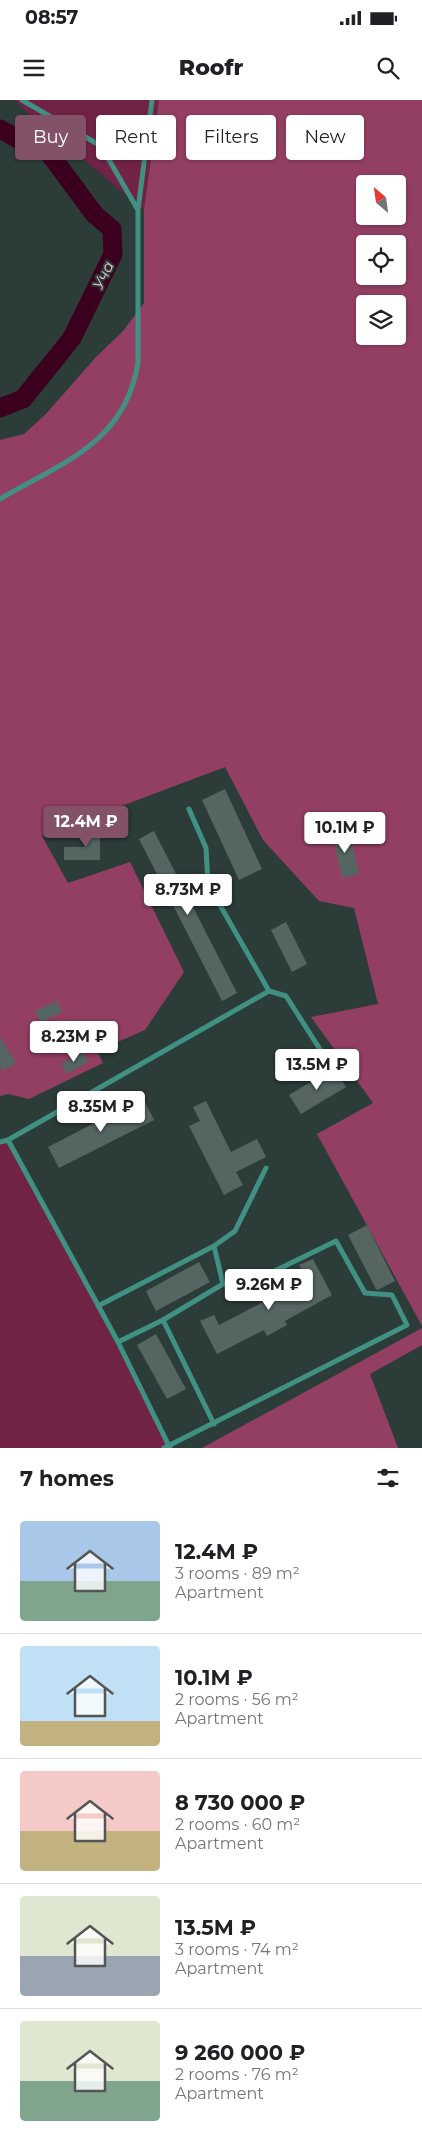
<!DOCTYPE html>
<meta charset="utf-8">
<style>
:root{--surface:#fff;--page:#f6f6f6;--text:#202124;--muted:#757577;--line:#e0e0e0;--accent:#845268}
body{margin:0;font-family:Montserrat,sans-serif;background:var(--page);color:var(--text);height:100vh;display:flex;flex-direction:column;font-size:19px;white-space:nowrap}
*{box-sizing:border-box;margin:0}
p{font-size:16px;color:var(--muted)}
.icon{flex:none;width:28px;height:28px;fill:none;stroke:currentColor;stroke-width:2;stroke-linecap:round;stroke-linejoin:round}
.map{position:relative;height:1348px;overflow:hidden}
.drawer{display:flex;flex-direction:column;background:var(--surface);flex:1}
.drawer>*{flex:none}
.guide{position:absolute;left:15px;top:15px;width:392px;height:45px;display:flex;gap:10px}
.needle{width:32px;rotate:331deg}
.controls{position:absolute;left:356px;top:75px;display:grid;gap:10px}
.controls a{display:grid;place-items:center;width:50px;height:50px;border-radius:5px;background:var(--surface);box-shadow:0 1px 4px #0004;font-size:25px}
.price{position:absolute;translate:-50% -42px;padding:0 11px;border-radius:5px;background:#fff;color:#222;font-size:16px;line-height:32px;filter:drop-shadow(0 1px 2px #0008)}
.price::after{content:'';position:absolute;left:50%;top:30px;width:15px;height:11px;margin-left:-8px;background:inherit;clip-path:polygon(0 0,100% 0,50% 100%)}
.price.active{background:var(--accent);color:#fff}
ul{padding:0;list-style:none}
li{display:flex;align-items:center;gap:15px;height:125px;padding:0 20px}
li+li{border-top:1px solid var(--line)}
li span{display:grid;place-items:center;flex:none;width:140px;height:100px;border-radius:5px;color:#555}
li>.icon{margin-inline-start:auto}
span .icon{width:60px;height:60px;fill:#fffc;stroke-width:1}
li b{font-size:21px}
h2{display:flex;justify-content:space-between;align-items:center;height:60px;padding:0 20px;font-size:21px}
.pill{padding:0 18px;border-radius:5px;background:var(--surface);box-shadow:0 1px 4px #0004;font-size:18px;line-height:45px}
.pill.active{background:var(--accent);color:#fff}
.status{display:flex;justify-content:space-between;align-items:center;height:35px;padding:0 25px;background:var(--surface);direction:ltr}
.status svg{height:14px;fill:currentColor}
header{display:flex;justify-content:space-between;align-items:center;height:65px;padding:0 20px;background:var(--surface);font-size:22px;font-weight:800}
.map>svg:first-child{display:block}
.green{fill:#712346}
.forest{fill:#933f63;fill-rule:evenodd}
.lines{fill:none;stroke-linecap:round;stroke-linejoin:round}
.river{stroke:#3c001f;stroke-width:19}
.building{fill:#556562}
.service{stroke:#409184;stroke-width:5}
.labels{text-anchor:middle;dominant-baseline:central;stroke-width:4;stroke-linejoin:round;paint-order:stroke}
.water-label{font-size:15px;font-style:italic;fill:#f4c3d4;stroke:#2c3c39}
</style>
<div class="status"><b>08:57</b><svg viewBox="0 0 49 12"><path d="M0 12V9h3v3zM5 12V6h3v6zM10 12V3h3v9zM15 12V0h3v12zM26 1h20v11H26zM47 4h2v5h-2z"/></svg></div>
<header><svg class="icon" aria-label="menu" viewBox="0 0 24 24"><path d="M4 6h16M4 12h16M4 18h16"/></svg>Roofr<svg class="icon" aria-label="search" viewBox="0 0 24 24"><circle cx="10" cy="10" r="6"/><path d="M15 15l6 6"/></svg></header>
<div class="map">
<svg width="422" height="1348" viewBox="0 0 422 1348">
<rect width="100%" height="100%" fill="#2c3c39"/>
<path class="green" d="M15 0H159L144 110 26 11Z
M8 1040 169 1345 164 1348H0V1042Z"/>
<path class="forest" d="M159 0H422V1226L317 1034 373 1003 311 917 378 904 354 808 319 801 263 740 225 667 42 736 68 783 130 762 184 872 145 930 97 951 103 963 29 999 8 994 0 996V340L24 334 45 315 96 257 123 231 144 203V110ZM365 84H398V116H365ZM365 144H398V176H365ZM365 204H398V236H365Z
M422 1228V1245L370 1274 398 1348H202Z"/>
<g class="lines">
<path class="river" d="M0 29 29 45 46 49 95 115 112 129 113 154 72 238 23 299 0 308"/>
</g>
<path class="building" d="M225 689 262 769 239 780 202 700Z
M85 730 100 731V760H64V747H85Z
M349 730 359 774 342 778 332 733Z
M154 731 237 893 222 901 139 739Z
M286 822 307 864 292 872 271 830Z
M57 901 62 912 41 922 35 911Z
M0 937 16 963 3 971 0 966Z
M82 952 88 962 67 974 61 964Z
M334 968 346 987 301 1014 289 995Z
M143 998 154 1020 59 1068 48 1047Z
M206 1001 231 1052 257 1039 266 1057 236 1072 243 1085 224 1095 189 1026 200 1021 193 1007Z
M367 1125 395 1181 378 1190 376 1189 348 1135Z
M313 1159 332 1195 285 1221 287 1225 267 1236 264 1230 217 1254 200 1221 214 1215 219 1225 307 1179 299 1165Z
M199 1162 210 1182 156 1211 146 1191Z
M156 1234 186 1289 167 1299 137 1245Z"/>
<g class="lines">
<path class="service" d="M22 0 101 46 138 110
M0 399C63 362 125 343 138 263V110L152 0
M269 891 286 896 323 954
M8 1040 269 891 208 784 206 748 189 709
M0 1042 8 1040 118 1242 170 1348
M98 1206 214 1146
M163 1220 214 1324
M118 1242 163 1220 223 1184
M164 1348 407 1225 392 1195 365 1193 336 1141 246 1185 223 1184 214 1146 235 1131 266 1068"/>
</g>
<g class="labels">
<g class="water-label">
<text transform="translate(103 175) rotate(-64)">Уча</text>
</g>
</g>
</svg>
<div class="controls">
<a><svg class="needle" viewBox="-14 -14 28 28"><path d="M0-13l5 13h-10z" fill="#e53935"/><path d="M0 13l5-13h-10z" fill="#757577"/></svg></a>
<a><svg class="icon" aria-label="locate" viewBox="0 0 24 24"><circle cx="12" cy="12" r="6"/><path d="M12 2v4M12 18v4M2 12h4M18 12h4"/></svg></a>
<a><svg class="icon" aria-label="layers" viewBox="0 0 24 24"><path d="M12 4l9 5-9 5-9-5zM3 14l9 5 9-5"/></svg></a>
</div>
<b class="price active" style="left:86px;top:748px">12.4M ₽</b>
<b class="price" style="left:345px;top:754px">10.1M ₽</b>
<b class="price" style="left:188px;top:816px">8.73M ₽</b>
<b class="price" style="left:74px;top:963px">8.23M ₽</b>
<b class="price" style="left:317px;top:991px">13.5M ₽</b>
<b class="price" style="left:101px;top:1033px">8.35M ₽</b>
<b class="price" style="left:269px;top:1211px">9.26M ₽</b>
<div class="guide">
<a class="pill active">Buy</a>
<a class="pill">Rent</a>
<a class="pill">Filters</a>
<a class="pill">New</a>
</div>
</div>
<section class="drawer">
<h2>7 homes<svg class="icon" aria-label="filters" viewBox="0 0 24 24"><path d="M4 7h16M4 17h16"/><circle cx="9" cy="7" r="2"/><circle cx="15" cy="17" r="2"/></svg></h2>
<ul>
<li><span style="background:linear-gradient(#a9c7e8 60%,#7fa58c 0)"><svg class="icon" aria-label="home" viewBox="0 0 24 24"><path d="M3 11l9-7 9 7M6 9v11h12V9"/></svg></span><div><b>12.4M ₽</b><p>3 rooms · 89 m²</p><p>Apartment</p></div></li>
<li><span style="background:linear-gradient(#bfe0f5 75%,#c2b280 0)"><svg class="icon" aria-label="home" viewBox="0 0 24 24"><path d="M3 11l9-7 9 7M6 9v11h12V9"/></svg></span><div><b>10.1M ₽</b><p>2 rooms · 56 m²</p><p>Apartment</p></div></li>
<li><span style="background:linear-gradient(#f6c9c9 60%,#c2b280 0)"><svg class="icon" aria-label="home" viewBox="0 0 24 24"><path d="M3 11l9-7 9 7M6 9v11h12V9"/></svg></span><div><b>8 730 000 ₽</b><p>2 rooms · 60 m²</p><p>Apartment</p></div></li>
<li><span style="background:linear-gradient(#dfe7d0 60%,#9aa5b1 0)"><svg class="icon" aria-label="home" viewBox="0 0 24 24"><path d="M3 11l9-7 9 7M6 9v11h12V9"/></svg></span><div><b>13.5M ₽</b><p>3 rooms · 74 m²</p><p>Apartment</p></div></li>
<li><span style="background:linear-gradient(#dfe7d0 60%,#7fa58c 0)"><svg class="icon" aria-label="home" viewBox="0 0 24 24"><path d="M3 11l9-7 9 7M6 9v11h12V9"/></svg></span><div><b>9 260 000 ₽</b><p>2 rooms · 76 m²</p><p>Apartment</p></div></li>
</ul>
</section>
